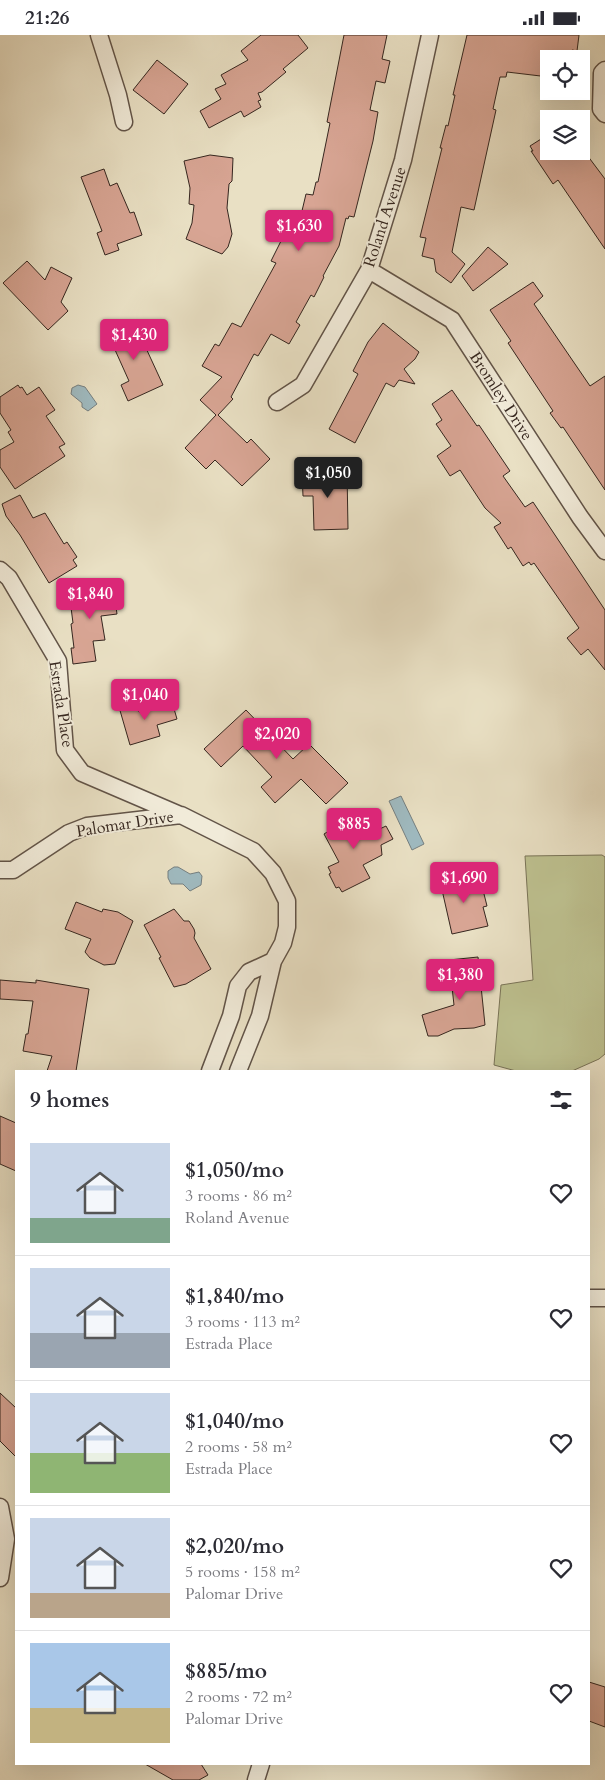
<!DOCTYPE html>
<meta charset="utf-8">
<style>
:root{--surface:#fff;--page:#f7f7f7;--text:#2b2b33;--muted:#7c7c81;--line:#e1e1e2;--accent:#db2777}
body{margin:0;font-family:Cardo,serif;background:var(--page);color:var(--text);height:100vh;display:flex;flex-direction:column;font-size:19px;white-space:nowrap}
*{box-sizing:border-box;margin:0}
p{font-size:16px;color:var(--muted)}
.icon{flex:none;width:28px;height:28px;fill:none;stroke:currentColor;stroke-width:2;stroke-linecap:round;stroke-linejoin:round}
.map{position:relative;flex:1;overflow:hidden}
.side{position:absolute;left:15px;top:1035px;width:575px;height:695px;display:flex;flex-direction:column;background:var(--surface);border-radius:0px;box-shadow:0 5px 20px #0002}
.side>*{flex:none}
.buttons{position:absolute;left:540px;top:15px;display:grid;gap:10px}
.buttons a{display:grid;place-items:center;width:50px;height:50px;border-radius:0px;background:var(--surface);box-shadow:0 5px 20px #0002;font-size:25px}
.price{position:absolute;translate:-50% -42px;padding:0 11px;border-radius:5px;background:var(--accent);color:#fff;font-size:16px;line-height:32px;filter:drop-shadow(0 1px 2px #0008)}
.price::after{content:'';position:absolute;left:50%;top:30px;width:15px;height:11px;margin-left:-8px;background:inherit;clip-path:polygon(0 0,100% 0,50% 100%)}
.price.selected{background:#222;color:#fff}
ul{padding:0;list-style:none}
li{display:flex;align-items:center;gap:15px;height:125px;padding:0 15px}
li+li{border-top:1px solid var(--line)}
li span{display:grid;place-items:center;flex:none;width:140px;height:100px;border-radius:0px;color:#555}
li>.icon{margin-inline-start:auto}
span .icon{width:60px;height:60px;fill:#fffc;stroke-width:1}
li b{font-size:21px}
h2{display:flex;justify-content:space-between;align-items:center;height:60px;padding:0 15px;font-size:21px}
.status{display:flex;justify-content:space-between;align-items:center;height:35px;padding:0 25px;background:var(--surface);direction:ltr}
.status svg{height:14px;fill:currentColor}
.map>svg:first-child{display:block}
.green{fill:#bdc08f;stroke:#797357}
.water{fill:#9fbac0;stroke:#757f80}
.building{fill:#d8a594;stroke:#35261f}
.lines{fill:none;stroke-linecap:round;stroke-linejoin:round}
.minor-casing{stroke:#625448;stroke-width:19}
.minor{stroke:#f1ebd9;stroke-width:16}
.labels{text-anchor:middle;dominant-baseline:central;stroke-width:4;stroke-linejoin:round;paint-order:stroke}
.street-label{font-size:16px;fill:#35261f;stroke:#f1ebd9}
</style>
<div class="status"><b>21:26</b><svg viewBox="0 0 49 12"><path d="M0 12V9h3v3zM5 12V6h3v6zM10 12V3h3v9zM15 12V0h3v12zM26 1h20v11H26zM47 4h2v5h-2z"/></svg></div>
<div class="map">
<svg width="605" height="1745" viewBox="0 0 605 1745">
<rect width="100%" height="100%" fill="#e9e0c4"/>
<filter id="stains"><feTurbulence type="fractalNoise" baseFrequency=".004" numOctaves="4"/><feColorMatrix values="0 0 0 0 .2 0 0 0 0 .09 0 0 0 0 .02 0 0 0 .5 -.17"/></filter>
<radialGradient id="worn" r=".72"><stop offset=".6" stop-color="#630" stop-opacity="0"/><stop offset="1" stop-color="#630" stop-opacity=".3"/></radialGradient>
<path class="green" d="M602 820 605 822V1019L599 1024 572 1036H516L494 1030 501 950 533 945 525 821Z"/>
<path class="water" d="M78 350 85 352 97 369 88 376 82 372V368L71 359 72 353Z
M401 761 424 809 412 815 389 766Z
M174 832H178L190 839 199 837 202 841 201 850 190 856 183 849H171L168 843V836Z"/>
<path class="building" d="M261 0H298L308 13 283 34 286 37 262 57 258 58 261 65 258 66 261 72 244 82 241 76 209 93 200 76 221 64 215 54 226 49 221 40 248 25 241 16Z
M344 0H387L382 24 390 26 385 48 376 46 370 75 378 77 373 106 354 182 349 181 348 184 346 183 339 211 323 241 324 242 314 262 311 260 296 287 300 290 289 309 271 299 258 321 254 319 231 362 233 364 218 380 247 408 251 404 270 424 242 451 215 425 206 434 185 413 216 380 200 365 222 342 202 331 215 309 219 311 232 288 241 292 276 228 271 226 281 206 272 201 279 187 297 197 306 159 313 160 316 147H318L330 88 327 87Z
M467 0H579L577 16 572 15 571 19 566 18 565 24H549V42L507 37 506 42H500L493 74 496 75 474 175 461 172 452 217 465 229 451 248 436 237 434 224 422 221 426 203 420 202 442 113H440L446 90 448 91 455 60H453Z
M157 25 188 49 164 79 133 55Z
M549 99V116H584L605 144V214L558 145 553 149 531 116H533L530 111Z
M210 120 233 123 232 146 229 149 227 173 232 199 228 212 222 219 186 204 192 188 194 170 189 169 190 153 184 126Z
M104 134 110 151 117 148 130 178 134 177 142 200 117 209 119 215 105 220 97 198 102 196 81 142Z
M488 212 508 229 473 256 462 241Z
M27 226 45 245 51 232 72 243 61 267 68 276 48 295 3 248Z
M533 247 543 261 534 269 590 351 605 341V455L563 392 561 393 550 378 553 376 508 308 511 306 490 275Z
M133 285 163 350 128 366 121 350 129 346 107 297Z
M383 288 419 317 415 324 404 334 415 349 399 345 394 352 386 348 355 408 329 394 358 339 353 336 368 307Z
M18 350 20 353 22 352 27 360 39 352 55 375 46 381 65 409 59 412 65 421 15 454 0 432V415L14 407 8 397 11 395 0 378V362Z
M452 355 477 391 479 390 510 436 503 441 525 472 533 467 605 575V635L588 614 581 620 567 603 579 593 534 528 531 530 529 527 523 531 511 512 508 514 494 492 501 488 485 473 460 435 450 441 437 421 451 411 436 389 442 385 432 369Z
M347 436 348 494 314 495 313 461H303L302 438Z
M20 460 33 483 45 478 64 509 67 507 77 522 73 525 77 531 49 548 20 500 6 481 2 469Z
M113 551 117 579 101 581 105 605 93 606 96 626 73 629 71 613H74L71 589 73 588 69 557Z
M136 667 139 677 172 667 177 684 157 690 160 701 130 710 119 672Z
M246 675 293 724 308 710H310L348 748 326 769 301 744 275 768 261 752 272 742 243 711 221 732 204 714Z
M360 777 371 798 386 791 393 804 381 810 382 820 363 830 370 843 342 857 339 852 336 853 329 839 331 838 328 832 339 827 324 799 332 794 331 792Z
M472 838 476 857 483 855 487 871 483 872 488 891 452 899 440 846Z
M76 867 102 877 103 874 118 877 133 886 115 929 104 930 90 923 85 917 91 904 65 894Z
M174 874 184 886H189L194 894 195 898 194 903 211 934 186 949 174 952 159 923 161 922 144 890Z
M478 922 485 990 474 993 454 994 438 1001H428L422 980 454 970 449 925Z
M0 945 36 948V945L89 954 76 1036H47L52 1021 23 1016 26 999H28L33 966 0 964Z
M0 1081 16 1088V1136L0 1129Z
M0 1358 16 1373V1422L0 1406Z
M589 1647 605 1652V1692L589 1686Z
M145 1729H201L208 1740 199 1745H173Z"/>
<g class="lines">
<defs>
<path id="minor" d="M99 0 118 60 124 87
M605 35 602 38 601 74 605 79
M369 235 452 285 580 482 605 516
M277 367 303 350 369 235 403 125 430 0
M0 535 9 543 58 626 65 715 82 738 180 780
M0 835H13L69 798 87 791 181 780 253 816 273 838 287 866V892L283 908 273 926 260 981 238 1036
M210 1036 231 981 238 951 249 937 273 926
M589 1263H605
M0 1472 6 1504 0 1543
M256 1745 261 1729"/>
</defs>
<use href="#minor" class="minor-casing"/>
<use href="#minor" class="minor"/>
</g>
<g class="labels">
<g class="street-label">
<text transform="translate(385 182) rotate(-72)">Roland Avenue</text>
<text transform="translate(501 361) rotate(57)">Bromley Drive</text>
<text transform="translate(61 669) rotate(81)">Estrada Place</text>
<text transform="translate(125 789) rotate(-9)">Palomar Drive</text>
</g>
</g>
<rect width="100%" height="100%" filter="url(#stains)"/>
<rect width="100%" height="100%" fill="url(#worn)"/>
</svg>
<div class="buttons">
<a><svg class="icon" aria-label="locate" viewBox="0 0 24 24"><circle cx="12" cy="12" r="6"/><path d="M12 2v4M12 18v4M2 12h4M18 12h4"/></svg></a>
<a><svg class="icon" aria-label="layers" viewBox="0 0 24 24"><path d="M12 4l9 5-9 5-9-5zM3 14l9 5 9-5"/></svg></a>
</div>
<b class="price" style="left:299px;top:217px">$1,630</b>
<b class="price" style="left:134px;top:326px">$1,430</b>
<b class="price selected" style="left:328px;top:464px">$1,050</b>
<b class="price" style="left:90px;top:585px">$1,840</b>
<b class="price" style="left:145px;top:686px">$1,040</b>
<b class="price" style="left:277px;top:725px">$2,020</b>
<b class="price" style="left:354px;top:815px">$885</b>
<b class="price" style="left:464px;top:869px">$1,690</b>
<b class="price" style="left:460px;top:966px">$1,380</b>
<section class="side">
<h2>9 homes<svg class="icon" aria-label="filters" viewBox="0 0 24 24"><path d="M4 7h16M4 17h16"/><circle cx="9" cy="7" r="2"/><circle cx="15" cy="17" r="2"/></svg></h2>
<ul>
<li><span style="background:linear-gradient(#c9d6e8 75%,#7fa58c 0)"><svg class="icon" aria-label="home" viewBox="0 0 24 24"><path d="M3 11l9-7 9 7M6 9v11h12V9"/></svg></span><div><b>$1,050/mo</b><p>3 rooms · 86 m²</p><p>Roland Avenue</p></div><svg class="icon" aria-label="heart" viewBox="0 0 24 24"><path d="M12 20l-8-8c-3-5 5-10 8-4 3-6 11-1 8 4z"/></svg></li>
<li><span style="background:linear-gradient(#c9d6e8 65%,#9aa5b1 0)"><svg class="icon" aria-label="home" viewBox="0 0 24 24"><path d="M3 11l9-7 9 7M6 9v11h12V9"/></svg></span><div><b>$1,840/mo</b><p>3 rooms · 113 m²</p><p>Estrada Place</p></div><svg class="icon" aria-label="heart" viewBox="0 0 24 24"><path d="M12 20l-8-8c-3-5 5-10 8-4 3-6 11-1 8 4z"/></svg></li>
<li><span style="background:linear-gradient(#c9d6e8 60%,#8fb573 0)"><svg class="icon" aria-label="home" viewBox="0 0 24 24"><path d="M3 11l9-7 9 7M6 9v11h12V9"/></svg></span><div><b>$1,040/mo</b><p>2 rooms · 58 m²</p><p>Estrada Place</p></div><svg class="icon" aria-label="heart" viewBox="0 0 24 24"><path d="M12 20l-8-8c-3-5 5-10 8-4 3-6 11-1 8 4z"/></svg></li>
<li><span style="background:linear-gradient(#c9d6e8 75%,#b9a48a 0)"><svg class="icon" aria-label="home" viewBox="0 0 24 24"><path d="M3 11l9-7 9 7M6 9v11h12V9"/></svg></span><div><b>$2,020/mo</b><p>5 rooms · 158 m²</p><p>Palomar Drive</p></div><svg class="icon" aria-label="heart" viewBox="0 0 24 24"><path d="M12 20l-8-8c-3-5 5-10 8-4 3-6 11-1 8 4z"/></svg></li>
<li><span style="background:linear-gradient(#a9c7e8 65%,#c2b280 0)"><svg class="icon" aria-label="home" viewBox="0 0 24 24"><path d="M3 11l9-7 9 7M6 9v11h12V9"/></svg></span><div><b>$885/mo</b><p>2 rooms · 72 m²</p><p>Palomar Drive</p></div><svg class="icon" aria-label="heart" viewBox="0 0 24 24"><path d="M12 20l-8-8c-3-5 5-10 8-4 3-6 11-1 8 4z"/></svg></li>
</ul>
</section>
</div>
